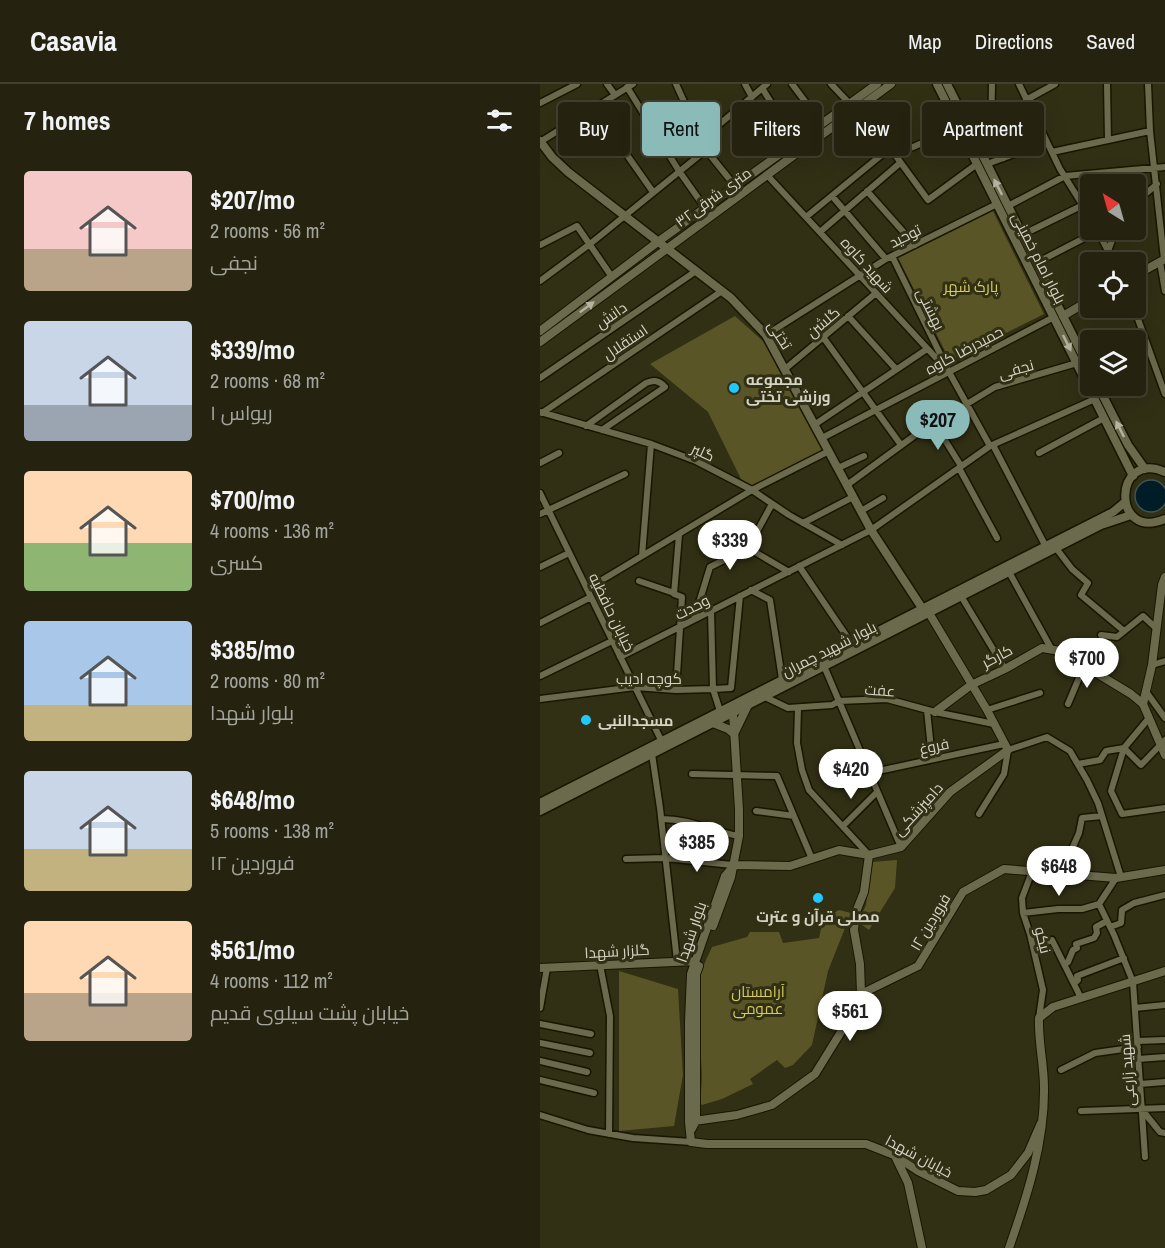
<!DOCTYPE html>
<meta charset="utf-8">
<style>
:root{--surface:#25230f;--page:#312f1d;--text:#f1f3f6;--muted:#a3a49e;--line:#42402f;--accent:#8bbbb9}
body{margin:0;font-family:"Archivo Narrow",Cairo,sans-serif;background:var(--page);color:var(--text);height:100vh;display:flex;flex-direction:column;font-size:22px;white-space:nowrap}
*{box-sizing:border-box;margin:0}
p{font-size:20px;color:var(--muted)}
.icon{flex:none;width:33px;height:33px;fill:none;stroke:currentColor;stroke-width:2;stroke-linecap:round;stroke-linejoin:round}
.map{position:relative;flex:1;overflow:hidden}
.details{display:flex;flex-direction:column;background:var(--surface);width:540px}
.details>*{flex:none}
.hud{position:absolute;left:18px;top:18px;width:516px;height:54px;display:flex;gap:12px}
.needle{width:39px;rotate:323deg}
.tools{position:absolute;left:540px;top:90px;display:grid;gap:12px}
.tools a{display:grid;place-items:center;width:66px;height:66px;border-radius:6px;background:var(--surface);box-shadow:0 6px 24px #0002,0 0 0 2px var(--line);font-size:30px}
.price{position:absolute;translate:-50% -51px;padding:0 14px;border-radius:21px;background:#fff;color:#222;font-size:20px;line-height:39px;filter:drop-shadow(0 2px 3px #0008)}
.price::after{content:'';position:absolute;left:50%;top:36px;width:18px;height:14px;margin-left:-9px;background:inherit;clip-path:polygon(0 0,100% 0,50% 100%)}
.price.active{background:var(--accent);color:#111}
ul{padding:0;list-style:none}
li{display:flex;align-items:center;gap:18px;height:150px;padding:0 24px}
li span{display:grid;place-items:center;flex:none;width:168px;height:120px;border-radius:6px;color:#555}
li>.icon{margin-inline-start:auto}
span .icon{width:72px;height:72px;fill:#fffc;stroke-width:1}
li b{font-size:26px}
h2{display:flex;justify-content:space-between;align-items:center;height:72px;padding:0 24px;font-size:26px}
.chip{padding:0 21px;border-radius:6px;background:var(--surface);box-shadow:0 6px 24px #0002,0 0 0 2px var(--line);font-size:21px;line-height:54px}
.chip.active{background:var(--accent);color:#111}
header{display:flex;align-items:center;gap:36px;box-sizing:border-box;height:84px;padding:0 30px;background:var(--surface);border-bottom:2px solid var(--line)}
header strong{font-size:28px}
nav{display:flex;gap:33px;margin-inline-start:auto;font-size:21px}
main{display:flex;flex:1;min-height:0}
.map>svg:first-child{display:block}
.green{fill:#5a5526}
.water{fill:#001d27;stroke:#405456;stroke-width:1.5}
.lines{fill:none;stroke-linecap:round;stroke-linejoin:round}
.minor-casing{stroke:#191600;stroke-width:9}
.tertiary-casing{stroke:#191600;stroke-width:10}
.secondary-casing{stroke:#191600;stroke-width:11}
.minor{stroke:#6c6a4d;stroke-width:6}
.tertiary{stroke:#6c6a4d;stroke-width:8}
.secondary{stroke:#6c6a4d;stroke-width:8}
.oneway{fill:#b6b4a1}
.poi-dot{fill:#1fc9fd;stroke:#312f14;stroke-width:2}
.labels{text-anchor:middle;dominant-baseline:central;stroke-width:6;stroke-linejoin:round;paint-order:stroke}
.street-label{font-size:15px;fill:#d5d4c5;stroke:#312f14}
.park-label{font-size:15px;fill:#d7cd5f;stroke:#312f14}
.poi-label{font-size:15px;font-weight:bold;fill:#d5d4c5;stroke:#312f14;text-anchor:start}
</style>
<header>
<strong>Casavia</strong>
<nav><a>Map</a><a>Directions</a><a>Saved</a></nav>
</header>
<main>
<section class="details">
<h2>7 homes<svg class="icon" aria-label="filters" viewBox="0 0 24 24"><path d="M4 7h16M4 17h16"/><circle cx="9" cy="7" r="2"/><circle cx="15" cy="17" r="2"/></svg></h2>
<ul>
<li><span style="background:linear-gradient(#f6c9c9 65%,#b9a48a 0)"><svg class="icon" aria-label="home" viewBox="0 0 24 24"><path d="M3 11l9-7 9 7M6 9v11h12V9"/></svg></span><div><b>$207/mo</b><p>2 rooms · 56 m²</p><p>نجفی</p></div></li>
<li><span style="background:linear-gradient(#c9d6e8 70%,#9aa5b1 0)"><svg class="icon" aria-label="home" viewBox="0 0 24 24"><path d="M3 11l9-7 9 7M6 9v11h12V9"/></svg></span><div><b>$339/mo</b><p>2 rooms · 68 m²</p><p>ریواس ۱</p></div></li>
<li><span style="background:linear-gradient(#ffd9b3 60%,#8fb573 0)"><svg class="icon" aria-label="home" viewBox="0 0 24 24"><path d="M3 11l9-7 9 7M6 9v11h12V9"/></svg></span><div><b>$700/mo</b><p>4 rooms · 136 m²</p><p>کسری</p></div></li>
<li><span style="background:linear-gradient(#a9c7e8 70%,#c2b280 0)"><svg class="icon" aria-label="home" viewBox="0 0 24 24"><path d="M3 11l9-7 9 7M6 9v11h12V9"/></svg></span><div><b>$385/mo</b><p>2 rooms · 80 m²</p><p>بلوار شهدا</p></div></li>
<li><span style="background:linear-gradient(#c9d6e8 65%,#c2b280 0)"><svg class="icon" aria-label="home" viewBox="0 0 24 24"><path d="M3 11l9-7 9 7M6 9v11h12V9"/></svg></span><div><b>$648/mo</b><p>5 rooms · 138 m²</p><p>۱۲ فروردین</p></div></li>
<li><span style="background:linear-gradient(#ffd9b3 60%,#b9a48a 0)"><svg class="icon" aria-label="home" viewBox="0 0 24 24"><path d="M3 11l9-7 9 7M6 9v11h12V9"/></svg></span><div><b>$561/mo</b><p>4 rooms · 112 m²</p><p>خیابان پشت سیلوی قدیم</p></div></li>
</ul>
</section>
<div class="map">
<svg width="625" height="1164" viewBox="0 0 625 1164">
<rect width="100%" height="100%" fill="#312f14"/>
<path class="green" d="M453 127 504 230 410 277 358 174Z
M195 232 225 259 284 368 217 405 201 395 168 328 110 280Z
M357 776 355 804 329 846 318 838 326 821 332 778Z
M299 826 311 829 288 887 272 961 253 981 245 984 237 976 210 995 213 1000 182 1015 162 1021 159 1019C167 984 155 948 156 912 157 895 165 878 172 863L207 853 210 848H239L243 859 279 854 283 835Z
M79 887 138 905 143 991 134 1042 79 1047Z"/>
<path class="water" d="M595 412a16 16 0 1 1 32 0a16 16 0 1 1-32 0Z"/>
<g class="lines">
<defs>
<path id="minor" d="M67 0 75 11
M136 0 166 66 195 102
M205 0 212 13
M252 0 282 40
M291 0 310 20
M452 0 451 53 464 74
M479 0 520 85 550 133
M567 0 568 56
M608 0 610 47 624 175
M87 3 139 87 165 124
M222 4 256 58
M486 16 515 0
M206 18 239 70
M0 19 37 0
M319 23 330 33 350 64 388 116 437 80
M54 24 113 108
M162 55 227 0
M0 58 93 0
M512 68 610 47
M355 71 418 43
M447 80 507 58
M227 91 409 288
M327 107 375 161
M292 112 346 175
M596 118 617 100
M468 122 525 92 625 83
M266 133 350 64
M557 146 574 178
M280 148 360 79
M482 151 543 121
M0 161 37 142 72 193
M568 167 576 146
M352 172 409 288 450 362
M620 178 625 207
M496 179 558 147
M0 197 50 160 166 66
M594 224 625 310
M308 232 356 285
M226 251 346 175 457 120
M283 253 361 361
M245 285 336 209
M0 294 156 187
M0 328 111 360 156 377 212 406 249 431 302 461
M2 329 182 207
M395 340 421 382
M274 341 387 265
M46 342 106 299C114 296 119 296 125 303L62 346
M282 354 514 233
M453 361 505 461
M499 369 564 334
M0 379 19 369
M298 384 324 372
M419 384 457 454
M307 401 374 352 455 303 537 279
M0 409 122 658
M321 427 343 414
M0 430 85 390
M263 439 313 413
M208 464 232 420
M516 464 532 485 548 499 541 511 584 547
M102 472 111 360
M259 482 312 560
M0 483 29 469
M469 488 512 566
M99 497 134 509
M47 505 212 406 289 367
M211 506 230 516 242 595
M421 512 465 585
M171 527 173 605 191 604 200 512
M154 535 170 483 208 464 249 488
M0 539 51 513
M561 551 577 553 603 532 617 545
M80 573 331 446 450 362 555 315
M612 581 625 577
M284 582 361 763
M0 592 72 557
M136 606 142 513 134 510 139 451
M607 609 625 634
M225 613 248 624 292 621 299 617 347 615 395 628 454 640
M0 615 95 603 136 606 173 605 180 627
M528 620 544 582
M258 624 257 659 262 686 269 706 329 771
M387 626 392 675
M447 626 500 609
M609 634 584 664 571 707 582 730 625 724
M112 670 120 724 137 877
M538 680 560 676 566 667 584 664 601 681 625 656
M329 689 464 660
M152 690 237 692 272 775
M216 727 254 732
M439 730 464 690 468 666 507 653 530 667 547 696 558 719 581 793
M122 735C150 735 171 747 199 752
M303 742 337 708
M86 775 126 774 192 781
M576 794 559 820 574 851 593 898 605 1073
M483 829 518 825H542L559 820
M570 843 581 839 582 826 594 819 625 811
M494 864 512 856 541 914
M524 880 528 878 533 866 537 864 536 860 554 854 557 849 556 843 567 837
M60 881 70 932 69 1050
M534 900 538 896 537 892 584 874
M0 924 7 884
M595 924 625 921
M499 934 503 906 490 850 483 829 482 814 499 769 528 774 539 749 542 734 562 732
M0 940 51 950
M597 957 625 956
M0 959 50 969
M598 975 625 973
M0 977 47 988
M521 986 555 969 598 963
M0 996 54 1009
M600 1000 625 998
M541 1027 625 1024
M603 1027 620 1048 625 1049
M0 1031 48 1046 93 1054 151 1058"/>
<path id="tertiary" d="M596 191 625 175
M523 232 550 216
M0 247 119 157 337 0
M0 258 351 0
M603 620 612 581 622 501 625 493
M395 628 431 601 465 585 502 564 520 567 591 610 603 620 625 671
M173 639 188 645 194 650 208 621
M192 781 250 782 299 766 329 771 361 763 410 708 468 666 447 626 389 529
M191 785 185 792 151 890 149 938V1038L151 1058 167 1060H326L354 1071 378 1087 418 1107 435 1108 446 1106 471 1091 488 1069 501 1039
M173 842 191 793 199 752V726L193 629
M0 884 155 877
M321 910 378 882 423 808 464 785 576 794 625 786
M154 1037 197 1031 232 1021 275 990 301 948 321 910 320 880 314 846 316 828 324 808 329 771
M151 1046 156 1037V890L159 882
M356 1074 368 1099 382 1164
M469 1164C487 1113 505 1057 504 1003 504 980 498 957 499 934L513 923 625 887"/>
<path id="secondary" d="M397 0 593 392
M407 0 550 286
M0 57 12 73 28 88 191 214 226 251 331 446 382 524 386 527
M558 302 588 361 605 385
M625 388C573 365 571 458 625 435
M0 719 573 428 585 418
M0 727 561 441 591 431"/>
</defs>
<use href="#minor" class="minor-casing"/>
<use href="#tertiary" class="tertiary-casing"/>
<use href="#secondary" class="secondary-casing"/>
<use href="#minor" class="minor"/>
<use href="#tertiary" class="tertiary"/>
<use href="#secondary" class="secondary"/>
</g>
<defs><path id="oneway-solid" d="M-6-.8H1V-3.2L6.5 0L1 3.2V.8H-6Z" transform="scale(1.5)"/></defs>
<g class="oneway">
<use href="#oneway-solid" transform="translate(458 103) rotate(-117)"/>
<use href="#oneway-solid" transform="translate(47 223) rotate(-37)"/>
<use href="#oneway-solid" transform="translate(527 259) rotate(63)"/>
<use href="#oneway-solid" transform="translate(580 345) rotate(-117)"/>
</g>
<g class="poi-dot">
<circle cx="194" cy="304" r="6"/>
<circle cx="46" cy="636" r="6"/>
<circle cx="278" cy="814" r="6"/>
</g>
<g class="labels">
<g class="street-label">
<text transform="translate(173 113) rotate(-36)">متری شرقی۳۲</text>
<text transform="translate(365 152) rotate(-26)">توحید</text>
<text transform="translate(499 174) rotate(63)">بلوار امام خمینی</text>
<text transform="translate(327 181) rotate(48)">شهید کاوه</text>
<text transform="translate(391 225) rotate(64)">بهشتی</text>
<text transform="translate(71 231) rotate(-35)">دانش</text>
<text transform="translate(283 238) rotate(-40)">گلشن</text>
<text transform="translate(240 251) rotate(57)">تختی</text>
<text transform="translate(85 258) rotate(-34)">استقلال</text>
<text transform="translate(424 266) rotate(-28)">حمیدرضا کاوه</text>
<text transform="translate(476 285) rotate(-16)">نجفی</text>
<text transform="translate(163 368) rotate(25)">گلپر</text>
<text transform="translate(152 523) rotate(-27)">وحدت</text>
<text transform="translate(72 528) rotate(64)">خیابان حافظیه</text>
<text transform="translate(289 565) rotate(-27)">بلوار شهید چمران</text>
<text transform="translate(457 572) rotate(-28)">کارگر</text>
<text x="109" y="594">کوچه ادیب</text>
<text transform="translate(340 606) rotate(4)">عفت</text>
<text transform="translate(394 662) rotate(-12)">فروغ</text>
<text transform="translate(378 725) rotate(-48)">دامپزشکی</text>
<text transform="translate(390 838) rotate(-59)">۱۲ فروردین</text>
<text transform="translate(151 848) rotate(-71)">بلوار شهدا</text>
<text transform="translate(503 856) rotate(76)">نیکو</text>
<text transform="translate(77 867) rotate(-3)">گلزار شهدا</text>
<text transform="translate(587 986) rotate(-94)">شهید زارعی</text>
<text transform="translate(379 1072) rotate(28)">خیابان شهدا</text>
</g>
<g class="park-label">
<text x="431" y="202">پارک شهر</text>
<text x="218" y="907">آرامستان<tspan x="218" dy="17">عمومی</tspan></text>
</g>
<g class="poi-label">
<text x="206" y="295">مجموعه<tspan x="206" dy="17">ورزشی تختی</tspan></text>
<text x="58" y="636">مسجدالنبی</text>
<text x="278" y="832" text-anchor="middle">مصلی قرآن و عترت</text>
</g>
</g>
</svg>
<div class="tools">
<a><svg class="needle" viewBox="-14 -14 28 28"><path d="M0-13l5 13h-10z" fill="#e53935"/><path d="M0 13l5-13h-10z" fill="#a3a49e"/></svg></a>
<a><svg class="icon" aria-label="locate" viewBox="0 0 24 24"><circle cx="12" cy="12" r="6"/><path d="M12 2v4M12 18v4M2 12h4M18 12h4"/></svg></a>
<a><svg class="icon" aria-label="layers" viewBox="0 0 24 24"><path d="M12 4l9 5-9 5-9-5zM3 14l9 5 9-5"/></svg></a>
</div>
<b class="price active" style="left:398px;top:367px">$207</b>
<b class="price" style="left:190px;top:487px">$339</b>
<b class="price" style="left:547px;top:605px">$700</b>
<b class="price" style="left:311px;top:716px">$420</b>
<b class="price" style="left:157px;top:789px">$385</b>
<b class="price" style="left:519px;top:813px">$648</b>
<b class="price" style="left:310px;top:958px">$561</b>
<div class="hud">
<a class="chip">Buy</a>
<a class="chip active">Rent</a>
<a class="chip">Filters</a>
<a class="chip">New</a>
<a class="chip">Apartment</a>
</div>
</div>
</main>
